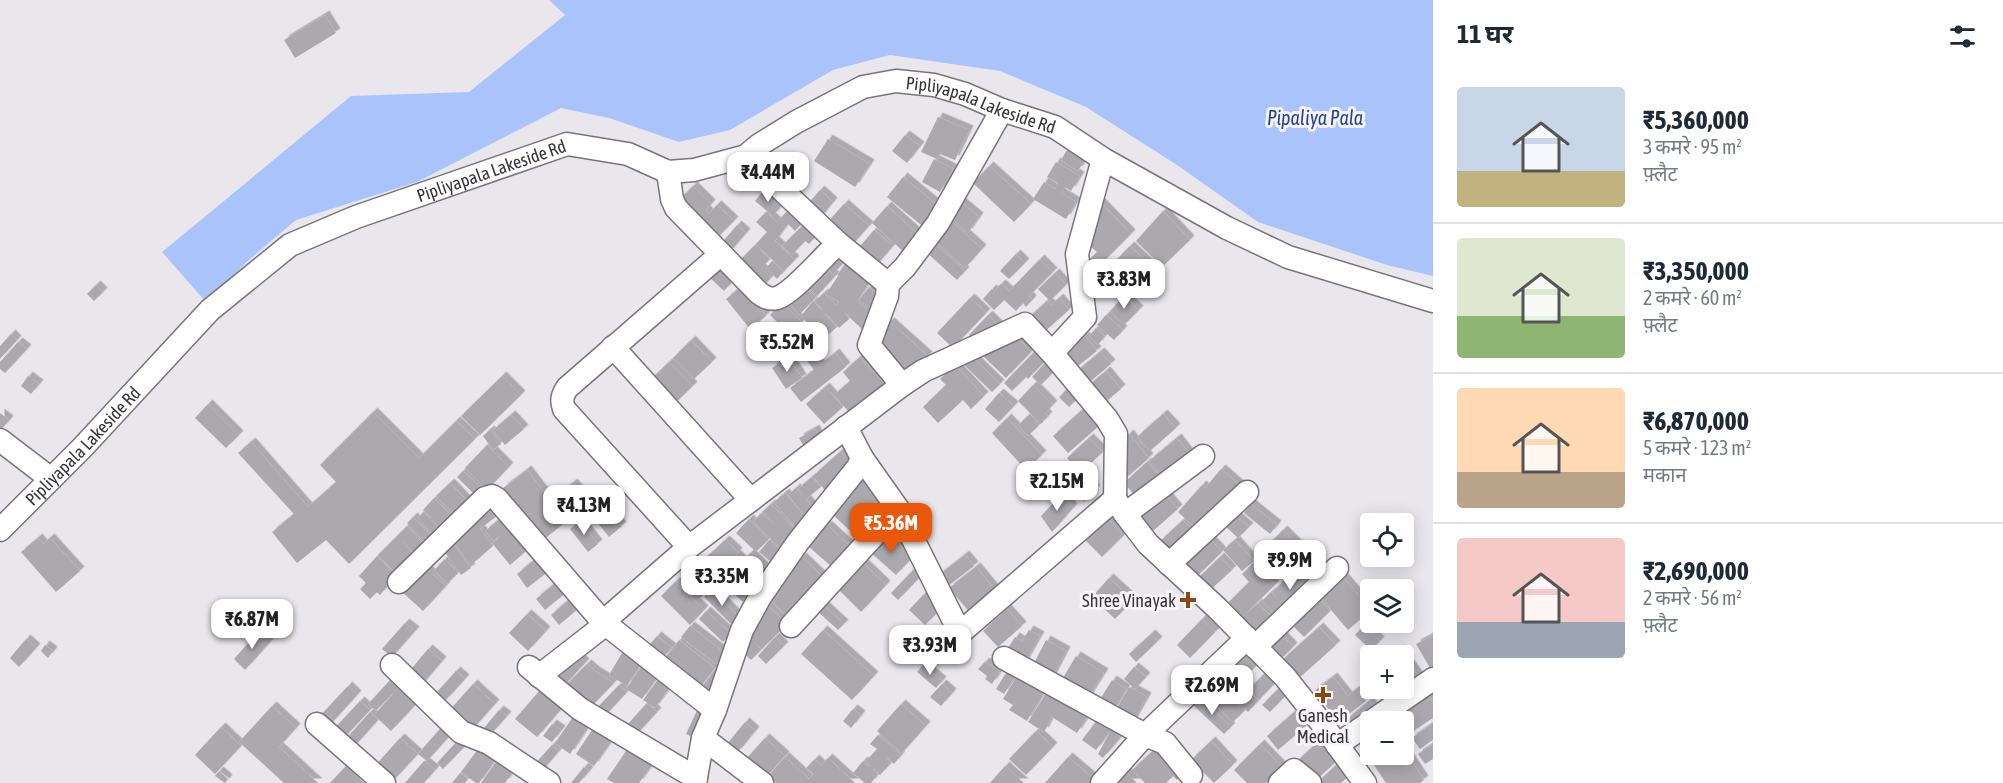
<!DOCTYPE html>
<html lang="hi">
<meta charset="utf-8">
<style>
:root{--surface:#fff;--page:#f6f6f7;--text:#1f2937;--muted:#747a83;--line:#e0e1e3;--accent:#ea580c}
body{margin:0;font-family:"Asap Condensed","Noto Sans Devanagari",sans-serif;background:var(--page);color:var(--text);height:100vh;display:flex;flex-direction:column;font-size:22px;white-space:nowrap}
*{box-sizing:border-box;margin:0}
p{font-size:20px;color:var(--muted)}
.icon{flex:none;width:33px;height:33px;fill:none;stroke:currentColor;stroke-width:2;stroke-linecap:round;stroke-linejoin:round}
.map{position:relative;flex:1;overflow:hidden}
.side{display:flex;flex-direction:column;background:var(--surface);width:570px}
.side>*{flex:none}
.controls{position:absolute;left:1360px;top:513px;display:grid;gap:12px}
.controls a{display:grid;place-items:center;width:54px;height:54px;border-radius:6px;background:var(--surface);box-shadow:0 3px 15px #0003;font-size:30px}
.price{position:absolute;translate:-50% -51px;padding:0 14px;border-radius:12px;background:#fff;color:#222;font-size:20px;line-height:39px;filter:drop-shadow(0 2px 3px #0008)}
.price::after{content:'';position:absolute;left:50%;top:36px;width:18px;height:14px;margin-left:-9px;background:inherit;clip-path:polygon(0 0,100% 0,50% 100%)}
.price.current{background:var(--accent);color:#fff}
ul{padding:0;list-style:none}
li{display:flex;align-items:center;gap:18px;height:150px;padding:0 24px}
li+li{border-top:2px solid var(--line)}
li span{display:grid;place-items:center;flex:none;width:168px;height:120px;border-radius:6px;color:#555}
li>.icon{margin-inline-start:auto}
span .icon{width:72px;height:72px;fill:#fffc;stroke-width:1}
li b{font-size:26px}
h2{display:flex;justify-content:space-between;align-items:center;height:72px;padding:0 24px;font-size:26px}
main{display:flex;flex:1;min-height:0}
.map>svg:first-child{display:block}
.water{fill:#aac4fb}
.building{fill:#aba9ad;filter:url(#shadow)}
.lines{fill:none;stroke-linecap:round;stroke-linejoin:round}
.minor-casing{stroke:#777579;stroke-width:25}
.minor{stroke:#fff;stroke-width:22}
.poi-dot{fill:#894812;stroke:#f7f5f9;stroke-width:2}
.labels{text-anchor:middle;dominant-baseline:central;stroke-width:6;stroke-linejoin:round;paint-order:stroke}
.street-label{font-size:18px;fill:#363537;stroke:#f7f5f9}
.poi-label{font-size:18px;fill:#363537;stroke:#f7f5f9;text-anchor:end}
.water-label{font-size:20px;font-style:italic;fill:#254491;stroke:#f7f5f9}
</style>
<main>
<div class="map">
<svg width="1433" height="783" viewBox="0 0 1433 783">
<defs>
<filter id="shadow"><feDropShadow dx="4.5" dy="-4.5" stdDeviation="0" flood-color="#0004"/></filter>
</defs>
<rect width="100%" height="100%" fill="#eae7ec"/>
<path class="water" d="M549 0H1433V276L1387 265 1258 222 1177 165 1086 107 1000 71 890 55 833 70 730 130 679 142 609 118 561 108 417 182 296 220 251 258 206 302 162 252 351 96 469 92 565 15Z"/>
<path class="building" d="M325 15 336 33 295 58 284 40Z
M938 117 969 130 955 160 940 154 937 159 921 152Z
M905 135 920 146 907 163 892 151Z
M828 139 870 164 855 187 814 161Z
M1067 150 1084 161 1078 171 1061 160Z
M934 159 953 169 940 192 922 182Z
M1056 162 1080 176 1071 191 1065 187 1061 193 1076 202 1066 219 1033 199 1044 182 1055 189 1058 183 1047 177Z
M989 166 1031 204 1014 222 973 183Z
M903 177 942 209 926 229 887 197Z
M693 186 711 204 706 210 709 213 717 205 734 221 715 240 677 202Z
M764 190 782 205 773 216 755 201Z
M820 190 833 202 820 218 806 206Z
M1098 200 1131 234 1091 274 1083 266 1097 252 1083 240Z
M961 202 979 217 968 233 952 218Z
M844 204 869 226 851 246 826 224Z
M792 206 806 219 795 231 788 224 775 241 795 260 784 271 756 244 767 232 756 222 766 212 777 222Z
M887 206 921 237 906 254 872 223Z
M1163 211 1190 240 1162 267 1136 241Z
M949 219 982 249 965 268 932 238Z
M807 221 820 232 809 244 805 241 792 255 782 246Z
M737 225 746 233 729 253 720 245Z
M874 230 893 246 874 268 855 252Z
M934 243 965 271 957 280 926 252Z
M755 245 770 259 761 268 771 278 760 289 735 265Z
M1130 246 1152 267 1138 280 1117 259Z
M842 254 847 259 833 274 826 267Z
M1016 254 1025 263 1009 279 1000 271Z
M1040 259 1053 272 1029 296 1032 300 1026 307 1023 303 1016 311 1004 300 994 310 983 299 992 289 994 291 1001 284 1009 291Z
M772 261 783 272 777 279 766 268Z
M847 261 872 278 857 301 877 317 865 332 844 312 849 319 839 328 815 301 824 293 836 305 839 302 826 294 838 276 849 283 837 275Z
M718 262 736 278 724 291 706 274Z
M825 268 835 276 817 296 807 286Z
M1055 273 1066 285 1050 301 1038 289Z
M801 283 816 297 799 315 786 298Z
M96 285 103 292 94 301 87 294Z
M742 286 766 316 750 329 726 299Z
M869 287 884 298 875 311 859 300Z
M1124 296 1139 310 1124 325 1110 311Z
M970 298 986 313 953 348 937 333Z
M1059 298 1069 310 1043 333 1027 319 1047 301 1051 305Z
M813 301 837 327 823 339 801 316Z
M782 302 802 322 789 334 770 315Z
M988 315 1002 329 975 341 969 335Z
M1106 315 1123 330 1114 340 1097 325Z
M890 322 928 356 904 381 874 349 884 327Z
M806 323 819 336 807 348 820 365 835 353 846 367 801 402 790 388 814 370 799 350 805 345 795 335Z
M1096 328 1105 336 1098 345 1089 336Z
M11 334 17 340 0 359V346Z
M1014 334 1031 352 1006 378 983 356Z
M1085 336 1097 351 1074 369 1062 354Z
M691 340 712 362 694 379 673 358Z
M18 342 27 349 5 373 0 369V362Z
M1036 350 1046 360 1028 379 1026 377 1012 391 1004 383Z
M1100 352 1111 364 1086 385 1076 372Z
M968 353 1000 384 992 392 960 361Z
M788 357 802 378 786 389 772 368Z
M860 357 884 383 866 399 854 418 834 395 850 381 843 372Z
M1047 361 1056 369 1041 385 1032 377Z
M669 362 693 386 671 407 648 382Z
M955 365 984 396 971 409 963 400 938 423 923 407 946 385 940 379Z
M1106 371 1121 389 1102 405 1087 387Z
M28 376 39 384 31 394 21 386Z
M502 376 521 395 480 435 461 416Z
M1033 385 1053 405 1045 413 1048 416 1041 424 1018 401Z
M1070 386 1080 396 1069 407 1059 397Z
M825 387 843 407 824 424 806 404Z
M999 393 1014 406 999 422 985 409Z
M208 404 239 435 226 448 195 418Z
M1083 409 1099 426 1068 453 1053 436Z
M373 412 419 458 456 421 475 439 349 564 326 540 297 563 272 532 294 514 238 453 251 442 308 507 336 482 320 465Z
M0 413 9 420 2 429 0 427Z
M1030 414 1039 425 1028 436 1018 425Z
M1163 414 1176 428 1150 451 1137 437Z
M511 415 524 429 505 445 493 430Z
M1007 418 1042 455 1026 470 992 433Z
M815 429 821 441 806 450 799 438Z
M490 430 501 444 493 450 483 436Z
M1129 434 1149 458 1125 479 1123 440Z
M1089 438 1103 452 1080 473 1067 458Z
M1177 438 1191 456 1163 478 1149 461Z
M487 445 509 467 487 490 465 468Z
M841 451 850 467 828 494 813 476Z
M1147 462 1161 478 1138 499 1124 483Z
M1221 469 1242 487 1226 505 1217 497 1224 505 1200 532 1178 512 1202 485 1205 488Z
M527 470 549 499 551 497 568 520 542 541 524 518 533 511 524 517 503 488Z
M463 471 480 487 474 494 457 477Z
M812 477 821 487 806 499 815 510 806 517 788 495 796 488 804 497 798 489Z
M862 477 889 503 861 541 830 512 842 499 847 503 842 497Z
M1077 481 1083 487 1088 482 1096 489 1084 501 1070 488Z
M450 483 470 504 456 517 436 496Z
M573 483 589 502 570 517 554 498Z
M1162 490 1178 509 1153 531 1136 511Z
M785 493 807 519 796 528 774 502Z
M1063 493 1073 508 1052 532 1041 516Z
M434 498 452 517 441 528 423 510Z
M602 502 622 526 609 537 589 512Z
M771 504 796 531 781 549 770 538 772 536 770 538 753 521 762 513 779 529 762 512Z
M1251 504 1277 525 1270 534 1244 513Z
M497 506 502 512 480 529 493 546 471 565 452 540Z
M424 512 439 529 433 535 417 518Z
M1232 513 1249 527 1238 538 1222 523Z
M506 514 532 546 510 565 492 543 504 534 493 541 485 531Z
M1105 516 1124 535 1102 557 1083 538Z
M413 517 434 539 427 545 407 523Z
M749 519 769 539 756 552 736 533Z
M1183 520 1194 532 1171 553 1160 541Z
M580 521 598 544 588 552 570 529Z
M827 525 851 547 832 567 808 546Z
M407 526 427 548 418 557 401 540 418 559 399 577 378 555Z
M1283 530 1308 555 1287 576 1262 551Z
M886 533 913 557 896 575 869 551Z
M1207 536 1222 552 1192 581 1176 565Z
M38 538 43 544 50 538 80 571 56 592 21 552Z
M725 540 738 552 736 554 743 561 750 553 771 573 764 581 746 564 735 576 715 557 735 578 738 574 755 589 743 602 726 586 720 592 696 567Z
M769 540 786 554 776 566 759 552Z
M1235 540 1254 561 1242 571 1223 550Z
M451 541 471 568 461 575 442 548Z
M965 555 974 566 948 586 939 575Z
M377 556 396 576 380 595 377 592 370 599 360 589 366 583 359 576Z
M538 557 549 571 527 588 517 574Z
M802 557 826 580 789 618 765 595 778 580 785 586 780 580Z
M1220 557 1232 570 1208 592 1196 580Z
M445 559 458 573 447 584 434 570Z
M861 561 886 585 861 612 836 587Z
M1253 563 1275 585 1240 619 1258 603 1276 622 1257 641 1224 607 1249 582 1242 574Z
M1301 565 1317 581 1279 618 1262 601 1271 592 1281 602 1272 592Z
M424 567 446 586 423 611 401 591Z
M691 567 711 587 697 601 677 581Z
M976 567 995 590 971 614 949 588Z
M915 568 922 575 898 600 891 593Z
M1339 572 1371 610 1348 630 1315 591Z
M1109 578 1133 600 1115 619 1092 597Z
M558 581 567 592 545 610 536 599Z
M675 582 704 610 690 625 661 596Z
M712 590 739 617 732 625 704 597Z
M927 591 943 607 925 625 909 610Z
M1314 594 1330 611 1304 637 1288 621Z
M571 598 579 608 559 625 551 615Z
M820 602 844 624 838 630 814 608Z
M765 603 787 624 762 649 755 643 761 650 751 660 738 647Z
M1007 609 1022 626 998 647 983 631Z
M706 611 731 634 723 642 699 619Z
M527 614 546 631 528 651 509 633Z
M1202 619 1215 632 1190 658 1177 645Z
M405 623 415 631 392 657 382 649Z
M1364 625 1380 641 1371 650 1355 635Z
M690 626 725 653 716 664 681 637Z
M1319 627 1336 645 1298 679 1281 661Z
M260 630 271 641 245 670 234 659Z
M823 630 874 676 852 700 801 654Z
M1029 630 1040 636 1024 664 1005 653 1015 637 1022 641Z
M1277 630 1293 647 1279 661 1263 644Z
M1151 634 1158 641 1136 662 1129 654Z
M1433 635V673L1416 644Z
M657 636 672 648 661 660 646 649Z
M775 637 784 646 766 664 758 656Z
M926 638 934 646 920 660 912 652Z
M26 639 36 648 19 667 10 658Z
M679 640 715 668 697 691 661 663Z
M1046 640 1066 651 1051 680 1031 669Z
M45 645 53 651 48 658 41 651Z
M625 648 644 660 627 686 609 675Z
M428 649 442 661 421 686 407 674Z
M1400 649 1420 679 1407 688 1404 684V656H1390Z
M1248 650 1260 662 1240 682 1228 670Z
M911 652 917 658 911 664 905 659Z
M575 654 585 663 562 688 552 679Z
M1076 656 1104 673 1087 700 1060 683Z
M985 662 1000 671 992 684 985 679 987 676 978 669Z
M587 664 595 671 614 683 588 710 563 688Z
M643 664 659 674 642 699 626 689Z
M923 665 942 681 936 688 917 672Z
M1134 667 1146 677 1135 689 1124 679Z
M716 668 724 674 712 702 698 692Z
M1009 668 1017 673 1004 694 996 689Z
M1268 670 1278 680 1259 700 1249 689Z
M456 671 465 679 445 701 436 693Z
M1227 673 1257 702 1248 712 1218 683Z
M1017 676 1044 692 1027 721 1009 710 1013 705 1003 699Z
M393 677 401 685 376 711 368 704Z
M1333 677 1348 696 1357 689 1366 701 1339 722 1314 691Z
M659 678 671 686 655 708 643 700Z
M1112 680 1126 689 1114 710 1099 701Z
M473 684 495 704 470 732 448 712Z
M942 684 952 693 941 706 930 697Z
M401 685 419 701 391 731 374 715Z
M619 685 627 692 603 718 595 710Z
M1282 685 1289 692 1270 712 1262 705Z
M348 686 357 695 329 726 319 717Z
M1129 687 1147 697 1133 722 1115 712Z
M1375 688H1394L1398 694 1385 703Z
M541 689 563 707 537 737 515 719Z
M1048 690 1064 700 1058 711 1065 699 1089 714 1077 733 1052 717 1044 732 1028 722Z
M1227 693 1245 710 1233 722 1215 705Z
M1428 695 1433 703V718L1412 732 1399 714Z
M1201 698 1231 727 1224 734 1193 705Z
M360 701 370 710 343 739 333 730Z
M1369 701 1377 712 1355 730 1347 719Z
M647 703 657 712 637 734 627 725Z
M901 704 926 726 902 753 877 731Z
M272 706 296 728 279 747 318 783H284L239 742Z
M699 706 708 713 697 739 686 734Z
M1300 707 1312 721 1278 750 1267 736Z
M853 709 861 715 851 728 843 721Z
M499 710 507 716 491 734 484 728Z
M370 712 378 720 351 750 343 742Z
M573 717 588 727 570 754 555 743Z
M1097 720 1111 730 1096 750 1082 740Z
M745 722 755 731 737 753 727 744Z
M445 723 454 731 427 761 418 754Z
M1433 723V740L1420 749 1412 738Z
M552 724 561 730 552 742 543 736Z
M596 724 614 737 594 766 576 754Z
M221 727 241 746 215 774 195 755Z
M1371 727V755L1358 736Z
M1111 730 1121 737 1103 758 1098 754Z
M1036 731 1053 747 1026 775 1009 759Z
M878 735 901 755 894 764 884 755 891 763 880 775 866 761 877 749 870 744Z
M400 738 418 754 391 783 374 767Z
M460 738 467 744 443 769 437 763Z
M765 738 785 756 766 777 746 759Z
M1211 741 1233 765 1214 783 1191 760Z
M1319 741 1337 761 1314 782 1296 762Z
M1260 744 1287 772 1276 773 1266 783H1247L1234 770Z
M1433 744V759L1425 764 1418 754Z
M481 745 497 757 479 783H476L461 772Z
M552 745 559 751 541 772 534 765Z
M630 745 654 762 639 783H614L607 779Z
M1158 746 1184 773 1177 780 1173 776 1166 783H1145L1132 770Z
M1404 750 1424 780 1420 783H1386L1370 759 1377 754H1404Z
M785 757 809 779 813 774 806 768 815 759 821 765 828 758 855 783H776L768 776Z
M1068 757 1094 779 1091 783H1045Z
M498 759 514 770 505 783H481Z
M424 761 435 770 424 783H405Z
M863 761 878 774 871 783H865L853 773Z
M1338 763 1350 775 1341 783H1317Z
M346 766 364 783H330Z
M1005 766 1024 783H990Z
M584 767 589 771 579 783H571Z
M219 771 228 779 225 783 215 776Z
M1125 771 1137 783H1113Z
M460 773 468 779 465 783H452Z"/>
<g class="lines">
<defs>
<g id="minor">
<path d="M746 156 838 243 888 284 887 296 869 345 902 385"/>
<path d="M1103 159 1077 254 1085 317 1052 353 1107 419 1116 434 1115 499 1125 514 1148 544 1218 609 1285 677 1320 721 1365 783"/>
<path d="M668 172 672 199 676 208 759 293C765 297 769 300 777 298 793 293 824 256 838 243"/>
<path d="M888 284 905 267 938 223 1002 110"/>
<path d="M613 347 751 500"/>
<path d="M0 440 51 479"/>
<path d="M862 458 898 509"/>
<path d="M1125 514 1203 456"/>
<path id="s1" d="M0 530 82 448 210 310 290 245 356 217 567 144 628 154 668 172 694 170 746 156 759 145 796 122 863 87 896 81 934 85 965 94 1002 110 1055 127 1103 159 1227 228 1288 257 1433 301"/>
<path d="M689 547 564 409C561 400 562 396 567 388L721 254"/>
<path d="M1169 564 1247 492"/>
<path d="M399 582 485 498 492 496 497 499 603 622"/>
<path d="M791 626 898 509 960 633 1115 499"/>
<path d="M1255 647 1337 568"/>
<path d="M1004 658 1145 735 1165 743 1191 775"/>
<path d="M392 665 461 732 489 743 549 783"/>
<path d="M529 667 580 709 696 778"/>
<path d="M539 676 606 624"/>
<path d="M715 710 603 622 689 547 902 385 923 371 1025 324 1052 353"/>
<path d="M317 724 384 783"/>
<path d="M703 738 762 783"/>
<path d="M1337 745 1433 679"/>
<path d="M695 783 703 738 715 710 742 630 760 597 798 542 858 467 862 458 846 427"/>
<path d="M1102 783 1145 735 1247 638"/>
<path d="M1280 783 1294 770 1310 783"/>
</g>
</defs>
<use href="#minor" class="minor-casing"/>
<use href="#minor" class="minor"/>
</g>
<g class="poi-dot">
<path d="M1185 591h6v6h6v6h-6v6h-6v-6h-6v-6h6z"/>
<path d="M1320 686h6v6h6v6h-6v6h-6v-6h-6v-6h6z"/>
</g>
<g class="labels">
<g class="street-label">
<text stroke="none"><textPath href="#s1" startOffset="1146">Pipliyapala Lakeside Rd</textPath></text>
<text stroke="none"><textPath href="#s1" startOffset="622">Pipliyapala Lakeside Rd</textPath></text>
<text stroke="none"><textPath href="#s1" startOffset="118">Pipliyapala Lakeside Rd</textPath></text>
</g>
<g class="poi-label">
<text x="1176" y="600">Shree Vinayak</text>
<text x="1323" y="715" text-anchor="middle">Ganesh<tspan x="1323" dy="21">Medical</tspan></text>
</g>
<g class="water-label">
<text x="1315" y="117">Pipaliya Pala</text>
</g>
</g>
</svg>
<div class="controls">
<a><svg class="icon" aria-label="locate" viewBox="0 0 24 24"><circle cx="12" cy="12" r="6"/><path d="M12 2v4M12 18v4M2 12h4M18 12h4"/></svg></a>
<a><svg class="icon" aria-label="layers" viewBox="0 0 24 24"><path d="M12 4l9 5-9 5-9-5zM3 14l9 5 9-5"/></svg></a>
<a>+</a>
<a>−</a>
</div>
<b class="price" style="left:768px;top:203px">₹4.44M</b>
<b class="price" style="left:1124px;top:310px">₹3.83M</b>
<b class="price" style="left:787px;top:373px">₹5.52M</b>
<b class="price" style="left:1057px;top:512px">₹2.15M</b>
<b class="price" style="left:584px;top:536px">₹4.13M</b>
<b class="price current" style="left:891px;top:554px">₹5.36M</b>
<b class="price" style="left:1290px;top:591px">₹9.9M</b>
<b class="price" style="left:722px;top:607px">₹3.35M</b>
<b class="price" style="left:252px;top:650px">₹6.87M</b>
<b class="price" style="left:930px;top:676px">₹3.93M</b>
<b class="price" style="left:1212px;top:716px">₹2.69M</b>
</div>
<section class="side">
<h2>11 घर<svg class="icon" aria-label="filters" viewBox="0 0 24 24"><path d="M4 7h16M4 17h16"/><circle cx="9" cy="7" r="2"/><circle cx="15" cy="17" r="2"/></svg></h2>
<ul>
<li><span style="background:linear-gradient(#c9d6e8 70%,#c2b280 0)"><svg class="icon" aria-label="home" viewBox="0 0 24 24"><path d="M3 11l9-7 9 7M6 9v11h12V9"/></svg></span><div><b>₹5,360,000</b><p>3 कमरे · 95 m²</p><p>फ़्लैट</p></div></li>
<li><span style="background:linear-gradient(#dfe7d0 65%,#8fb573 0)"><svg class="icon" aria-label="home" viewBox="0 0 24 24"><path d="M3 11l9-7 9 7M6 9v11h12V9"/></svg></span><div><b>₹3,350,000</b><p>2 कमरे · 60 m²</p><p>फ़्लैट</p></div></li>
<li><span style="background:linear-gradient(#ffd9b3 70%,#b9a48a 0)"><svg class="icon" aria-label="home" viewBox="0 0 24 24"><path d="M3 11l9-7 9 7M6 9v11h12V9"/></svg></span><div><b>₹6,870,000</b><p>5 कमरे · 123 m²</p><p>मकान</p></div></li>
<li><span style="background:linear-gradient(#f6c9c9 70%,#9aa5b1 0)"><svg class="icon" aria-label="home" viewBox="0 0 24 24"><path d="M3 11l9-7 9 7M6 9v11h12V9"/></svg></span><div><b>₹2,690,000</b><p>2 कमरे · 56 m²</p><p>फ़्लैट</p></div></li>
</ul>
</section>
</main>
